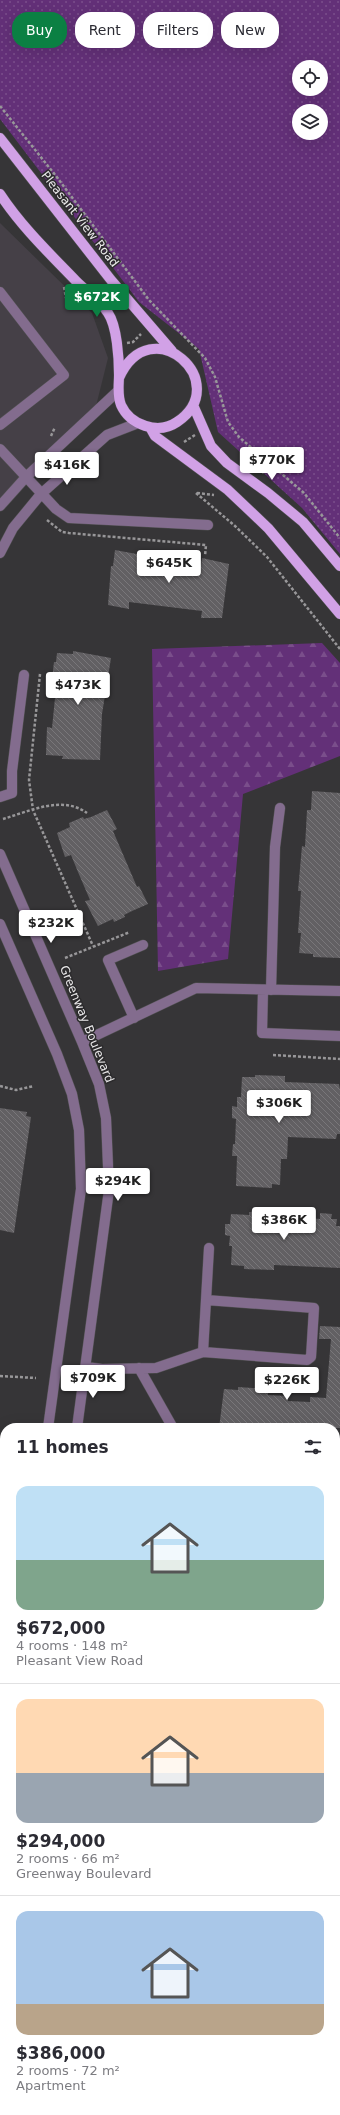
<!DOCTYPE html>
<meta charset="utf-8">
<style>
:root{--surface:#fff;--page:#f7f7f7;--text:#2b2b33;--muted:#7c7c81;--line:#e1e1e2;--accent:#0b8043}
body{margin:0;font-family:"DejaVu Sans",sans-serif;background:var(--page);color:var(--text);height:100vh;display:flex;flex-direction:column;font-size:15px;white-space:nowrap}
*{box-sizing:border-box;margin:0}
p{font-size:13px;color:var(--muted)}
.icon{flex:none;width:22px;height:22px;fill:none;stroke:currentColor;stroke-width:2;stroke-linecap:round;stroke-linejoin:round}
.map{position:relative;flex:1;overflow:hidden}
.side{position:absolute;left:0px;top:1423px;width:340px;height:692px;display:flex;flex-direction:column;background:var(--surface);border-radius:16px 16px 0 0;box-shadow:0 4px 16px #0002}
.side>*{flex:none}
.guide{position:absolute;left:12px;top:12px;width:316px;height:36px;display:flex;gap:8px}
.controls{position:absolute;left:292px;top:60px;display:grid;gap:8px}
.controls a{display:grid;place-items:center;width:36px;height:36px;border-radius:50%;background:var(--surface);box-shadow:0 4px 16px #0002;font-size:20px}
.price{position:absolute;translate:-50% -34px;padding:0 9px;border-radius:4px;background:#fff;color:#222;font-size:13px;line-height:26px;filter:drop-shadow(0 1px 2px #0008)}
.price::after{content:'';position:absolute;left:50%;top:24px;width:12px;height:9px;margin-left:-6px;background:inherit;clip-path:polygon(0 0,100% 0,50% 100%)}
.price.current{background:var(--accent);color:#fff}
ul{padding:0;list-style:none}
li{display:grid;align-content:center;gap:8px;height:212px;padding:0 16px}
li+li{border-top:1px solid var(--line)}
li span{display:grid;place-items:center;height:124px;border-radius:12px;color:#555}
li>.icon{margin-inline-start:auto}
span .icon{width:72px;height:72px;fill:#fffc;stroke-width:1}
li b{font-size:17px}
h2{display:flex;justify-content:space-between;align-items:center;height:48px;padding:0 16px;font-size:17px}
.pill{padding:0 14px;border-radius:16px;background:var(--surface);box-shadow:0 4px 16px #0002;font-size:14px;line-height:36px}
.pill.current{background:var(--accent);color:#fff}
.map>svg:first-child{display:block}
.built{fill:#454047}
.grass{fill:url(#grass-dots);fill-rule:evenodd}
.forest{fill:url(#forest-firs)}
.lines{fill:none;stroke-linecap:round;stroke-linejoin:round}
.stream{stroke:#a882b8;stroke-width:4.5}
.building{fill:url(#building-back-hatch)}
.minor-casing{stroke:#535254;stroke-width:11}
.major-casing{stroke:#535254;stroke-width:11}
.path{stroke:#989799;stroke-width:2.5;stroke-dasharray:3 2;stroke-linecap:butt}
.minor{stroke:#836c8e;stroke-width:10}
.major{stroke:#d1a1e6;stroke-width:10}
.labels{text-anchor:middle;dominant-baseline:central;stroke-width:3;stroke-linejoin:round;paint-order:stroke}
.street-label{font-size:12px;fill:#eae9ea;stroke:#2c2b2d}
</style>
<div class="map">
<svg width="340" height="2115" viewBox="0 0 340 2115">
<defs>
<pattern id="grass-dots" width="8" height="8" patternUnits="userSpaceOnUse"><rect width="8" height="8" fill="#633078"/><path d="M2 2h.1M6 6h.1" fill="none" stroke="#7a4e8b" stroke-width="1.8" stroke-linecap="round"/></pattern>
<pattern id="forest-firs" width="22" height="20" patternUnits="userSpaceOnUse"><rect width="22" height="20" fill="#633078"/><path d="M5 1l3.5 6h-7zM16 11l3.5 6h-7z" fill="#7a4e8b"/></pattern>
<pattern id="building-back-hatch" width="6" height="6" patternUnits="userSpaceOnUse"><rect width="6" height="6" fill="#626063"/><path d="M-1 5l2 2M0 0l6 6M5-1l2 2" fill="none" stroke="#79777a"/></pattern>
</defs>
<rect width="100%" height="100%" fill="#363537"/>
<path class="built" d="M0 223 92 313 108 358 94 414 0 506Z
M335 1663H340V2115H25L21 2110H335Z
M5 1742V2093L2 2089 0 2090V1744L1 1745Z"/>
<path class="grass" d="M0 0H340V554L302 508 218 432 199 349 139 302 0 119ZM299 67H321V89H299ZM299 111H321V133H299Z"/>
<path class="forest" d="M322 643 340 663V756L243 794 228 959 158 971 152 649Z
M340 1497V1663H335V1501Z"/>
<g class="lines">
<path class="stream" d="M335 1621 340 1623"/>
</g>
<path class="building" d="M115 550 142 555 141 558 201 565 202 558 229 564 222 618H201L202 611 129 602V609L108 605 111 566H113Z
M73 651 111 658 102 714 100 760 62 759 63 756 46 755 47 727 52 728 55 698 57 679H52L54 662H56L57 653 73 654Z
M312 791 340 793V958L313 957V954L299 953 301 933H298L301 891H298L302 846 305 847 307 810H311Z
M107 810 117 829 113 831 137 887 139 886 148 904 132 911 124 915 125 917 114 922 113 919 98 926 85 901 90 900 78 872 71 855 65 857 57 833 70 827 69 823 83 817 84 819 91 817Z
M255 1075 285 1076V1082L339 1084 340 1090V1134H337L336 1139 288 1137 287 1159H281L280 1185 272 1184V1188L236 1186 237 1156H232L233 1144H235L236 1119 232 1118V1106L237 1107V1097H241L242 1077H255Z
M0 1108 27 1112 26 1116 31 1117 14 1233 0 1230Z
M249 1212 287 1214V1212H298V1217L320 1219V1213L332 1214 331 1219H337L336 1226H340V1268L274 1265V1270L244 1269V1266L231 1265 232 1246H229L230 1236 225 1235V1224H230L231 1214 249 1215Z
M320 1326 340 1327V1428H219L224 1389 238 1390V1387L268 1389V1395L288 1396V1401L310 1402V1397L326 1398 331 1339H319Z"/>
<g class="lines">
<defs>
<path id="minor" d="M0 292 64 375 0 425
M0 449 56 509 69 518 208 525
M0 506 26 477 118 391
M0 553 13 528 41 494 107 435 138 423
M0 797 12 793V771L24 675
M0 854 82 1042 99 1084 106 1118 109 1190 77 1428
M0 924 57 1054 72 1094 79 1130 81 1189 48 1428
M263 990 262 1033 340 1036
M271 990 275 847 280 808
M134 1018 108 960 143 945
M82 1042 196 988 340 991
M203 1352 307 1360 311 1357 314 1308 206 1300
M86 1367 102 1369 156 1368 203 1352 209 1248
M139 1368 173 1428
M335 2008 340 2014
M0 2090 5 2085
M15 2115 21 2110"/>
<path id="major" d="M0 138 111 280 172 351
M0 194C21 226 49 253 76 281 86 291 100 301 108 313 117 326 119 358 119 375 119 385 117 395 121 405 130 425 158 435 177 422 235 383 151 307 119 378
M193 405 211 446 227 463 268 493 303 522 340 566
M150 427 155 436 228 490 268 528 340 614"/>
</defs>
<use href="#minor" class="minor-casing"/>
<use href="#major" class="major-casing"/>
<path class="path" d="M0 106 56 176 149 300 205 358 215 377 228 422 239 437 304 493 340 538
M64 287 66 298
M127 343 133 342 141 334
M51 436 55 427
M184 442 195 435
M259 456 264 475
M196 493 235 526 267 557 340 649
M197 493 214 495
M47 520 62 532 69 533 206 545 205 556
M40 674 29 780 33 810 93 946
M3 819C30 811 62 795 87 813
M65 958 130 932
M273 1055 340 1059
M0 1086 16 1090 34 1086
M0 1376 36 1378
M0 2043 5 2046
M37 2111 44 2112"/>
<use href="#minor" class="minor"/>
<use href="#major" class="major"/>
</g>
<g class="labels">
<g class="street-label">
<text transform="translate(80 219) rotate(52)">Pleasant View Road</text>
<text transform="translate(87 1024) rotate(68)">Greenway Boulevard</text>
</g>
</g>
</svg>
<div class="controls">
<a><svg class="icon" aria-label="locate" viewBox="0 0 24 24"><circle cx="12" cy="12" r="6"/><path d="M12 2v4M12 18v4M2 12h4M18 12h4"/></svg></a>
<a><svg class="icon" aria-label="layers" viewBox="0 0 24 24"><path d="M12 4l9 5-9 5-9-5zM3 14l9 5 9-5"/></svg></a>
</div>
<b class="price current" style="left:97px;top:318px">$672K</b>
<b class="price" style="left:272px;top:481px">$770K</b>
<b class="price" style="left:67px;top:486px">$416K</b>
<b class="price" style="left:169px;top:584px">$645K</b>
<b class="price" style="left:78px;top:706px">$473K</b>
<b class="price" style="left:51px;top:944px">$232K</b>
<b class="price" style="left:279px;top:1124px">$306K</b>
<b class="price" style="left:118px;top:1202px">$294K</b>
<b class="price" style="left:284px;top:1241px">$386K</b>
<b class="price" style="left:93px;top:1399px">$709K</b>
<b class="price" style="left:287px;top:1401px">$226K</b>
<div class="guide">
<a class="pill current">Buy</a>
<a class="pill">Rent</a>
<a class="pill">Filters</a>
<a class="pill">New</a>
</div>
<section class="side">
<h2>11 homes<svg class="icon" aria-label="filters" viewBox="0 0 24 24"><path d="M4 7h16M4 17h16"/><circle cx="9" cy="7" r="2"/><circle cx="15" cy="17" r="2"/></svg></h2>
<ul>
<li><span style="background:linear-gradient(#bfe0f5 60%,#7fa58c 0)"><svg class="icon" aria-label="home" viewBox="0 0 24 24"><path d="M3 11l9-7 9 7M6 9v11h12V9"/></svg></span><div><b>$672,000</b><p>4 rooms · 148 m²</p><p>Pleasant View Road</p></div></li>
<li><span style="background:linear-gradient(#ffd9b3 60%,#9aa5b1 0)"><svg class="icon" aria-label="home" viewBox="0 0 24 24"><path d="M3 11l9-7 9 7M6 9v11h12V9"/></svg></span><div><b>$294,000</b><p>2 rooms · 66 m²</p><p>Greenway Boulevard</p></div></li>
<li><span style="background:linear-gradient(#a9c7e8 75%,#b9a48a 0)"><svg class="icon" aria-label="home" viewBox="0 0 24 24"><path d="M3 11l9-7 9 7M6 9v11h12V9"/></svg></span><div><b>$386,000</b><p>2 rooms · 72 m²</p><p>Apartment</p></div></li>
</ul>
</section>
</div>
